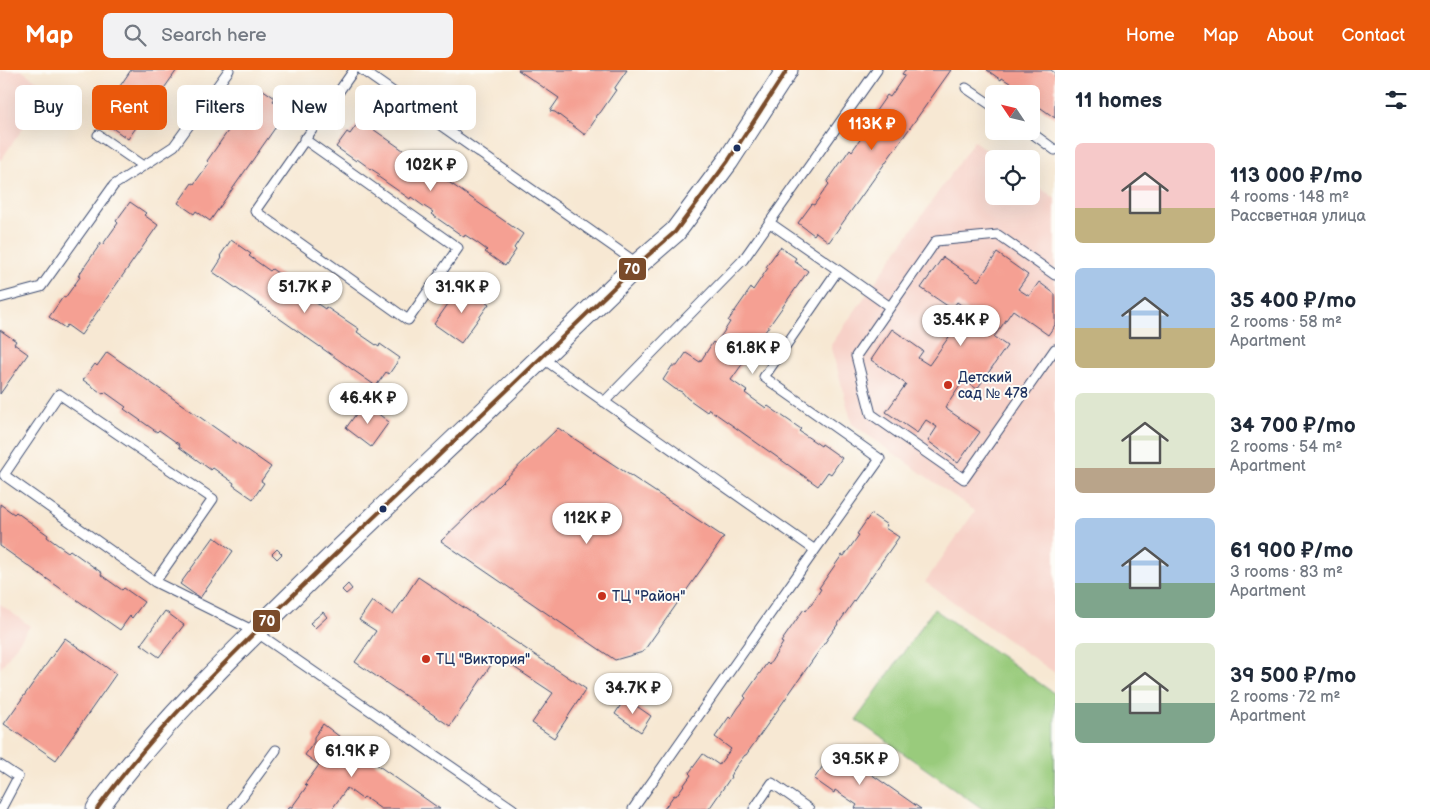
<!DOCTYPE html>
<meta charset="utf-8">
<style>
:root{--surface:#fff;--page:#f2f2f3;--text:#1f2937;--muted:#747a83;--accent:#ea580c}
body{margin:0;font-family:"Balsamiq Sans",sans-serif;background:var(--page);color:var(--text);height:100vh;display:flex;flex-direction:column;font-size:19px;white-space:nowrap}
*{box-sizing:border-box;margin:0}
p{font-size:16px;color:var(--muted)}
.icon{flex:none;width:28px;height:28px;fill:none;stroke:currentColor;stroke-width:2;stroke-linecap:round;stroke-linejoin:round}
.map{position:relative;flex:1;overflow:hidden}
.drawer{display:flex;flex-direction:column;background:var(--surface);width:375px}
.drawer>*{flex:none}
.hud{position:absolute;left:15px;top:15px;width:475px;height:45px;display:flex;gap:10px}
.needle{width:32px;rotate:305deg}
.tools{position:absolute;left:985px;top:15px;display:grid;gap:10px}
.tools a{display:grid;place-items:center;width:55px;height:55px;border-radius:8px;background:var(--surface);box-shadow:0 5px 20px #0002;font-size:25px}
.price{position:absolute;translate:-50% -42px;padding:0 11px;border-radius:18px;background:#fff;color:#222;font-size:16px;line-height:32px;filter:drop-shadow(0 1px 2px #0008)}
.price::after{content:'';position:absolute;left:50%;top:30px;width:15px;height:11px;margin-left:-8px;background:inherit;clip-path:polygon(0 0,100% 0,50% 100%)}
.price.current{background:var(--accent);color:#fff}
ul{padding:0;list-style:none}
li{display:flex;align-items:center;gap:15px;height:125px;padding:0 20px}
li span{display:grid;place-items:center;flex:none;width:140px;height:100px;border-radius:8px;color:#555}
li>.icon{margin-inline-start:auto}
span .icon{width:60px;height:60px;fill:#fffc;stroke-width:1}
li b{font-size:21px}
h2{display:flex;justify-content:space-between;align-items:center;height:60px;padding:0 20px;font-size:21px}
.chip{padding:0 18px;border-radius:8px;background:var(--surface);box-shadow:0 5px 20px #0002;font-size:18px;line-height:45px}
.chip.current{background:var(--accent);color:#fff}
header{display:flex;align-items:center;gap:30px;box-sizing:border-box;height:70px;padding:0 25px;background:var(--accent);color:#fff}
header strong{font-size:24px}
nav{display:flex;gap:28px;margin-inline-start:auto;font-size:18px}
.search{width:350px;height:45px;background:var(--page);display:flex;align-items:center;gap:12px;box-sizing:border-box;padding:0 18px;border-radius:8px;color:var(--muted);font-size:19px}
main{display:flex;flex:1;min-height:0}
.map>svg:first-child{display:block}
.built{fill:#f7d1c8}
.green{fill:#99cb7b;stroke:#5a7d6c}
.building{fill:#f5a093}
.lines{fill:none;stroke-linecap:round;stroke-linejoin:round}
.service-casing{stroke:#3c4b70;stroke-width:11}
.tertiary-casing{stroke:#3c4b70;stroke-width:23}
.service{stroke:#fff;stroke-width:9}
.tertiary{stroke:#fff;stroke-width:21}
.bus-1-casing{stroke:#fdfcf7;stroke-width:8}
.bus-1{stroke:#7a4b2a;stroke-width:4}
.bus-dot{fill:#1b2f5e;stroke:#fdfcf7;stroke-width:2}
.poi-dot{fill:#c8321e;stroke:#fdfcf7;stroke-width:2}
.labels{text-anchor:middle;dominant-baseline:central;stroke-width:4;stroke-linejoin:round;paint-order:stroke}
.poi-label{font-size:14px;fill:#1b2f5e;stroke:#fdfcf7;text-anchor:start}
.line-badge{stroke:#fdfcf7;stroke-width:2}
.badge-label{font-size:14px;text-anchor:middle;font-weight:bold;fill:#fff}
</style>
<header>
<strong>Map</strong>
<div class="search"><svg class="icon" aria-label="search" viewBox="0 0 24 24"><circle cx="10" cy="10" r="6"/><path d="M15 15l6 6"/></svg>Search here</div>
<nav><a>Home</a><a>Map</a><a>About</a><a>Contact</a></nav>
</header>
<main>
<div class="map">
<svg width="1055" height="739" viewBox="0 0 1055 739">
<rect width="100%" height="100%" fill="#fdfcf7"/>
<filter id="ink" filterUnits="userSpaceOnUse"><feTurbulence type="fractalNoise" baseFrequency=".02" numOctaves="2"/><feDisplacementMap in="SourceGraphic" scale="10" xChannelSelector="R" yChannelSelector="G"/><feConvolveMatrix kernelMatrix="1 2 1 2 8 2 1 2 1" color-interpolation-filters="sRGB"/></filter>
<filter id="wash" filterUnits="userSpaceOnUse"><feTurbulence type="fractalNoise" baseFrequency=".0096" numOctaves="4" result="noise"/><feDisplacementMap in="SourceGraphic" scale="20" xChannelSelector="R" yChannelSelector="G"/><feGaussianBlur stdDeviation="1.12" result="paint"/><feColorMatrix in="noise" values="0 0 0 0 0 0 0 0 0 0 0 0 0 0 0 0 0 1.4 0 .05"/><feComposite in="paint" operator="in"/></filter>
<g filter="url(#wash)">
<rect width="100%" height="100%" fill="#f7e8d3"/>
<path class="built" d="M0 0H21L50 20 0 91Z
M974 71 998 89H994V126H1031V112L1055 128V603L925 512 975 441 852 354 831 275Z
M0 534 30 556 0 599Z"/>
<path class="green" d="M934 539 1055 624 1054 739H983L856 650Z"/>
<g id="blocks">
<path class="building" d="M131 0H177L128 69 98 48Z
M518 0H627L614 19 616 20 600 43 596 45 595 50 585 65 555 42 550 41 559 28Z
M905 0H951L829 172 816 162 814 165 798 153 812 134 814 135 829 114 827 112 850 79 852 81 867 60 864 58 887 25 890 27 905 5 902 4Z
M987 0H1051L1055 3V48L1031 31V24H1023L1024 22 1002 8 1001 10Z
M259 17 275 28 273 31 287 41 210 151 196 141 194 144 178 133 192 113 194 114 209 93 207 91 230 58 232 60 240 49 247 39 245 37Z
M360 50 523 164 514 178 516 180 505 196 485 182 487 180 476 172 465 165 464 167 431 144 433 142 422 135 411 127 410 129 377 106 379 104 368 97 357 89 356 91 336 77 347 62 350 64Z
M130 132 146 143 144 145 158 155 81 265 67 255 65 258 49 247 63 227 65 228 80 207 78 206 101 173 103 174 118 153 116 151Z
M231 170 251 184 249 186 270 201 272 199 305 222 303 224 325 239 326 237 359 259 357 262 379 277 380 274 400 288 389 304 386 302 376 316 213 202 222 188 220 186Z
M780 177 796 188 794 191 808 201 731 310 747 321 745 323 756 331 766 338 768 336 801 359 799 361 821 376 822 374 842 388 831 404 828 402 818 416 709 339 707 342 687 328 682 322 675 319 663 310 672 296H677L686 283 700 292 713 272 715 274 723 263 730 252 728 251 751 218 753 220 768 198 766 197Z
M997 183 1028 205 1018 219 1029 226 1039 212 1055 224V255L1048 265 1013 240 994 267 1007 276 977 319 964 310 945 338 980 362 958 393 928 371 937 357 926 350 917 363 886 342 906 314 871 290 892 259 923 281 918 288 929 295 968 240 957 232 952 239 921 218 943 187 978 211Z
M462 214 489 234 461 273 434 254Z
M0 260 16 271 14 274 28 284 0 324Z
M107 282 271 397 261 411 264 413 253 429 233 415 234 413 213 398 211 400 179 377 180 375 159 360 157 362 124 339 126 337 105 322 103 324 83 310 95 294 97 296Z
M364 333 389 352 371 377 346 358Z
M558 358 724 467 643 582 615 590 441 471Z
M0 434 14 444 16 442 48 465 47 467 58 475 68 482 70 480 102 503 101 505 122 520 124 518 144 532 132 548 130 546 120 560 0 476Z
M871 444 887 455 885 458 899 467 746 685H745L737 695 730 706 731 707 709 739H664L674 725 676 726 691 705 689 703 703 684 719 695 721 692 731 679 715 667 729 647 731 649 738 638 746 628 744 626 767 593 769 595 783 573 781 572 804 539 806 541 814 530 821 519 819 518 842 485 844 486 859 465 857 464Z
M214 467 233 481 200 528 180 514Z
M277 479 282 484 277 489 272 484Z
M418 507 586 619 554 668 532 653 553 623 497 586 450 656 355 592 376 561 359 550 372 531 393 545Z
M348 514 352 519 346 524 342 520Z
M165 541 184 555 159 587 141 574Z
M323 542 327 547 315 558 310 553Z
M65 568 116 604 56 690 4 654Z
M625 628 651 646 641 662 615 644Z
M323 654 344 670 348 671 368 685 366 687 440 739H381L364 727 362 729 347 718 332 739H288L290 736 292 737 307 716 305 714 319 695 305 685 314 672V667Z
M838 681 921 739H857L855 738 857 735 835 720 834 723 814 709 825 693 828 695Z"/>
</g>
</g>
<g filter="url(#ink)">
<use href="#blocks" fill-opacity="0" stroke="#3c4b70" stroke-width="1"/>
<g class="lines">
<defs>
<path id="service" d="M362 0 638 194
M966 18 994 37
M1029 61 1055 80
M98 65 143 96
M304 69 458 178 408 250 255 141 354 0
M770 153 838 200 764 307 880 389 815 480
M838 200 890 237
M1055 205 998 165 936 171 856 286 871 344 964 409 1055 279
M0 228 41 217 114 115 174 76 229 0
M542 288 815 480 633 739
M604 332 743 190 877 0
M155 512 213 429 59 324 4 405 155 512 256 562 513 739
M0 695 18 707 1 739
M233 739 276 680
M754 739 772 713 809 739"/>
<path id="tertiary" d="M97 739C162 650 244 573 323 496 428 395 534 296 638 194L675 162 728 91 787 0"/>
</defs>
<use href="#service" class="service-casing"/>
<use href="#tertiary" class="tertiary-casing"/>
<use href="#service" class="service"/>
<use href="#tertiary" class="tertiary"/>
<defs>
<path id="bus-1" d="M97 739C162 650 244 573 323 496 428 395 534 296 638 194L675 162 728 91 787 0"/>
</defs>
<use href="#bus-1" class="bus-1-casing"/>
<use href="#bus-1" class="bus-1"/>
</g>
</g>
<g class="bus-dot">
<circle cx="737" cy="78" r="4.5"/>
<circle cx="383" cy="439" r="4.5"/>
</g>
<g class="poi-dot">
<circle cx="948" cy="315" r="5"/>
<circle cx="602" cy="526" r="5"/>
<circle cx="426" cy="589" r="5"/>
</g>
<g class="labels">
<g class="poi-label">
<text x="958" y="307">Детский<tspan x="958" dy="16">сад № 478</tspan></text>
<text x="612" y="526">ТЦ "Район"</text>
<text x="436" y="589">ТЦ "Виктория"</text>
</g>
</g>
<g class="line-badge">
<rect x="618" y="187" width="29" height="24" rx="5" fill="#7a4b2a"/>
<rect x="252" y="539" width="29" height="24" rx="5" fill="#7a4b2a"/>
</g>
<g class="badge-label">
<text x="632" y="204">70</text>
<text x="267" y="556">70</text>
</g>
</svg>
<div class="tools">
<a><svg class="needle" viewBox="-14 -14 28 28"><path d="M0-13l5 13h-10z" fill="#e53935"/><path d="M0 13l5-13h-10z" fill="#747a83"/></svg></a>
<a><svg class="icon" aria-label="locate" viewBox="0 0 24 24"><circle cx="12" cy="12" r="6"/><path d="M12 2v4M12 18v4M2 12h4M18 12h4"/></svg></a>
</div>
<b class="price current" style="left:872px;top:81px">113K ₽</b>
<b class="price" style="left:431px;top:122px">102K ₽</b>
<b class="price" style="left:305px;top:244px">51.7K ₽</b>
<b class="price" style="left:462px;top:244px">31.9K ₽</b>
<b class="price" style="left:961px;top:277px">35.4K ₽</b>
<b class="price" style="left:753px;top:305px">61.8K ₽</b>
<b class="price" style="left:368px;top:355px">46.4K ₽</b>
<b class="price" style="left:587px;top:475px">112K ₽</b>
<b class="price" style="left:633px;top:645px">34.7K ₽</b>
<b class="price" style="left:352px;top:708px">61.9K ₽</b>
<b class="price" style="left:860px;top:716px">39.5K ₽</b>
<div class="hud">
<a class="chip">Buy</a>
<a class="chip current">Rent</a>
<a class="chip">Filters</a>
<a class="chip">New</a>
<a class="chip">Apartment</a>
</div>
</div>
<section class="drawer">
<h2>11 homes<svg class="icon" aria-label="filters" viewBox="0 0 24 24"><path d="M4 7h16M4 17h16"/><circle cx="9" cy="7" r="2"/><circle cx="15" cy="17" r="2"/></svg></h2>
<ul>
<li><span style="background:linear-gradient(#f6c9c9 65%,#c2b280 0)"><svg class="icon" aria-label="home" viewBox="0 0 24 24"><path d="M3 11l9-7 9 7M6 9v11h12V9"/></svg></span><div><b>113 000 ₽/mo</b><p>4 rooms · 148 m²</p><p>Рассветная улица</p></div></li>
<li><span style="background:linear-gradient(#a9c7e8 60%,#c2b280 0)"><svg class="icon" aria-label="home" viewBox="0 0 24 24"><path d="M3 11l9-7 9 7M6 9v11h12V9"/></svg></span><div><b>35 400 ₽/mo</b><p>2 rooms · 58 m²</p><p>Apartment</p></div></li>
<li><span style="background:linear-gradient(#dfe7d0 75%,#b9a48a 0)"><svg class="icon" aria-label="home" viewBox="0 0 24 24"><path d="M3 11l9-7 9 7M6 9v11h12V9"/></svg></span><div><b>34 700 ₽/mo</b><p>2 rooms · 54 m²</p><p>Apartment</p></div></li>
<li><span style="background:linear-gradient(#a9c7e8 65%,#7fa58c 0)"><svg class="icon" aria-label="home" viewBox="0 0 24 24"><path d="M3 11l9-7 9 7M6 9v11h12V9"/></svg></span><div><b>61 900 ₽/mo</b><p>3 rooms · 83 m²</p><p>Apartment</p></div></li>
<li><span style="background:linear-gradient(#dfe7d0 60%,#7fa58c 0)"><svg class="icon" aria-label="home" viewBox="0 0 24 24"><path d="M3 11l9-7 9 7M6 9v11h12V9"/></svg></span><div><b>39 500 ₽/mo</b><p>2 rooms · 72 m²</p><p>Apartment</p></div></li>
</ul>
</section>
</main>
